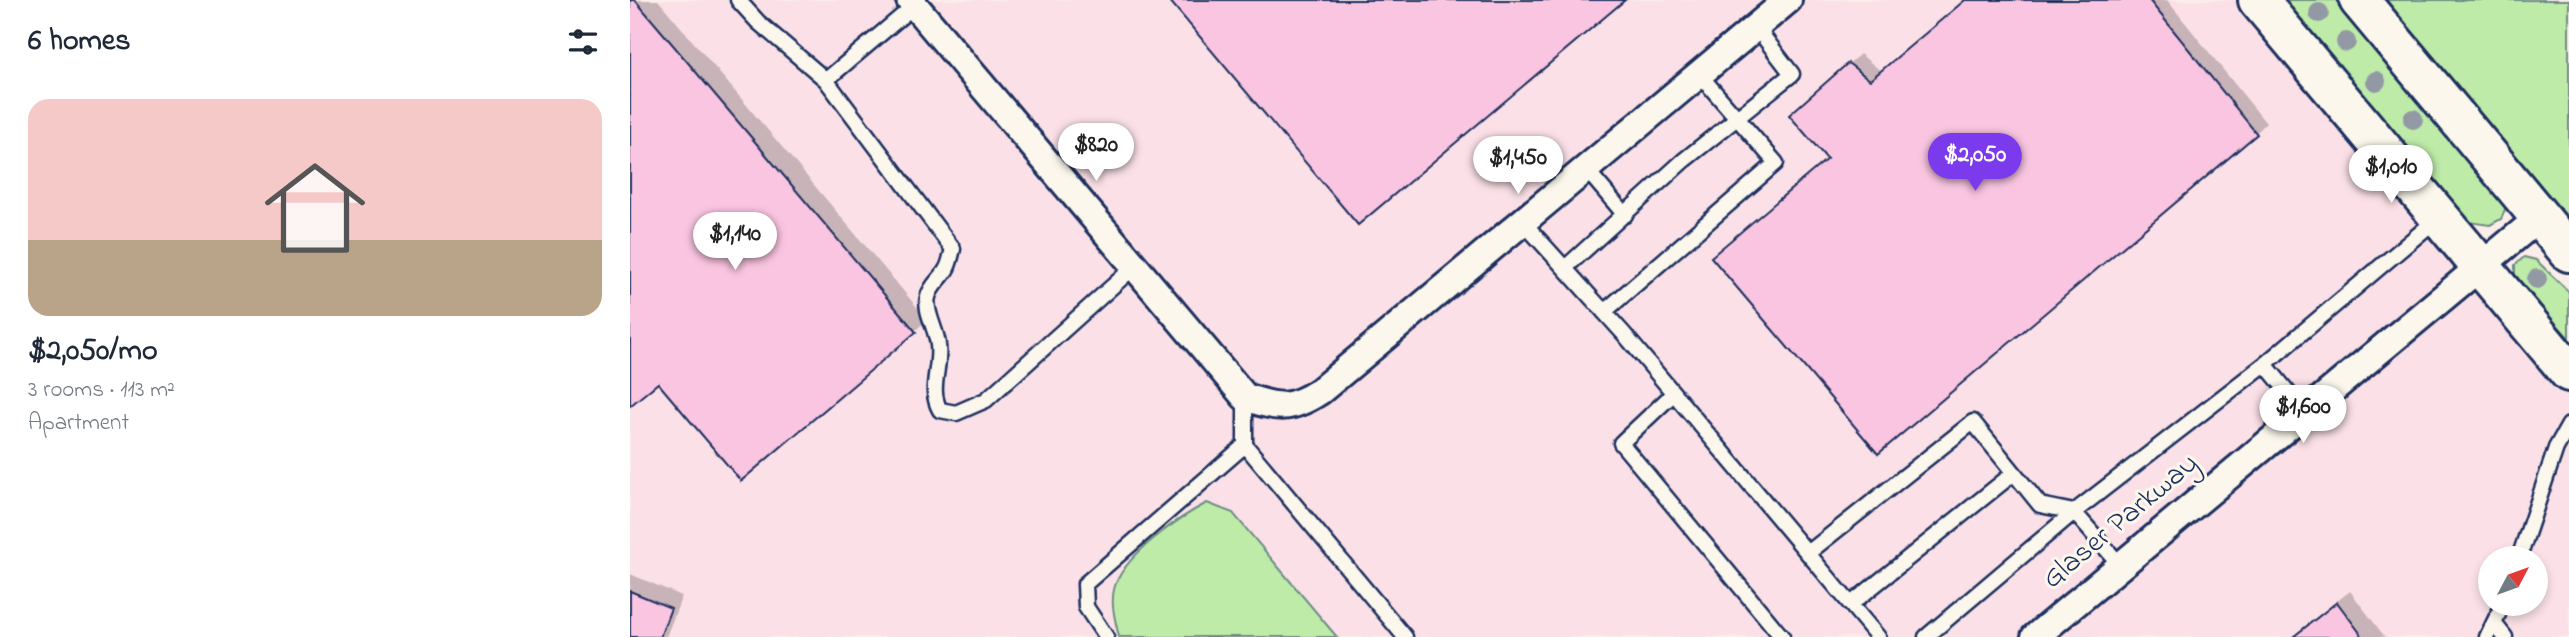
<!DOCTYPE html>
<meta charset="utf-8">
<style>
:root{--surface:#fff;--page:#f6f6f7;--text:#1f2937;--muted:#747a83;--line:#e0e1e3;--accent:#7c3aed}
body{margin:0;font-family:"Indie Flower",sans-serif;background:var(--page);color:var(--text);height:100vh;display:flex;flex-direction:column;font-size:26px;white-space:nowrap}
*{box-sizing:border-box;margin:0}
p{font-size:23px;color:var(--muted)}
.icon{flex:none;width:38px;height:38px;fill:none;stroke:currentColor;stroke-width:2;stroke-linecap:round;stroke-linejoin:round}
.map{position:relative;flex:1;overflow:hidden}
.drawer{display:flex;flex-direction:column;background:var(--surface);width:630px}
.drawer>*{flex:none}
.needle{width:46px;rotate:49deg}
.tools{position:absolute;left:1848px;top:546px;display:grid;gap:14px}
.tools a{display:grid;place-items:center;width:70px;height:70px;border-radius:50%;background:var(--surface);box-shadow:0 4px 10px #0003;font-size:35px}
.price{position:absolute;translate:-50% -60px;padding:0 16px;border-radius:24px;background:#fff;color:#222;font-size:23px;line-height:46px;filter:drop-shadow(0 2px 4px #0008)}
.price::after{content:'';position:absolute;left:50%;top:42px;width:21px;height:16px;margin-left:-10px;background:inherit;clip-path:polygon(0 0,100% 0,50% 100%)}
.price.current{background:var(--accent);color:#fff}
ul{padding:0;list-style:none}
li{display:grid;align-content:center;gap:14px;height:371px;padding:0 28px}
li+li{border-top:2px solid var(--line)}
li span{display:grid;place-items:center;height:217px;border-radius:21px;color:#555}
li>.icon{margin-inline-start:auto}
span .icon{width:126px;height:126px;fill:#fffc;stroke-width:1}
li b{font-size:30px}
h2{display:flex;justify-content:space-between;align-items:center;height:84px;padding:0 28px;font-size:30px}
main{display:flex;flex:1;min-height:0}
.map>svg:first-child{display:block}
.built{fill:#fbe1e7;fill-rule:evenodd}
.green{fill:#beeba8;stroke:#6c8d83;stroke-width:2}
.shadow{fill:#0003}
.building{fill:#fac5e1;stroke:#1b2f5e;stroke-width:2}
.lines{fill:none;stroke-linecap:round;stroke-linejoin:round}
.lane-casing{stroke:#1b2f5e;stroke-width:19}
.street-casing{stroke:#1b2f5e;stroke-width:32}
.secondary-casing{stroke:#1b2f5e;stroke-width:44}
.lane{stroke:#fbf7ec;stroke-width:14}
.street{stroke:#fbf7ec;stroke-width:26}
.secondary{stroke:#fbf7ec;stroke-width:38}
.tree{fill:#9299a5}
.labels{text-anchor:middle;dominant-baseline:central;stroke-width:6;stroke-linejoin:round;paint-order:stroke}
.street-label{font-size:30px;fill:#1b2f5e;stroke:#fbf7ec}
</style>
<main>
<section class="drawer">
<h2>6 homes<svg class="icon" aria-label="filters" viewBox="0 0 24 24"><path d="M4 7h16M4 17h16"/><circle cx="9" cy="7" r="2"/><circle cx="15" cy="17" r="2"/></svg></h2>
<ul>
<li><span style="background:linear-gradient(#f6c9c9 65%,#b9a48a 0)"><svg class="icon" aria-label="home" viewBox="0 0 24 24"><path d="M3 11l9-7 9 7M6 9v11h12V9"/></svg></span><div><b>$2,050/mo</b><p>3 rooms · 113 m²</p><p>Apartment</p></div></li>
</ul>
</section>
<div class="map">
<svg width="1939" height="637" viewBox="0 0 1939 637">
<rect width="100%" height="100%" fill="#fbedea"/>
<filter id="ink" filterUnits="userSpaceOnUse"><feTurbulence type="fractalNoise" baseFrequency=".0143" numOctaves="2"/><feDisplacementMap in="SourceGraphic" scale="14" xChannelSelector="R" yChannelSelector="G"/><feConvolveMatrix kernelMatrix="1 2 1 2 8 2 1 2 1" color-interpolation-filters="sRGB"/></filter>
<g filter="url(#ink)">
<path class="built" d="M0 0H1628L1939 372V637H0ZM1860 558H1906V604H1860Z"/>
<path class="green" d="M1654 0H1708L1862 182 1876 207 1871 219 1860 225 1839 222Z
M1752 0H1939V222Z
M1894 257 1906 260 1939 292V338L1885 279V265Z
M577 503 603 513 707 637H489C485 619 479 601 486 583 499 552 548 518 577 503Z"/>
<path class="shadow" d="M0 0H28L297 319 285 331 28 380 0 404Z
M1336 0H1537L1636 123 1626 133 1199 158 1171 105 1230 54 1251 71Z
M0 574 52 596 36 637H0Z
M1720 591 1755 637H1662Z"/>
<path class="building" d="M0 0H5L286 332 111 481 28 383 0 406Z
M539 0H995L728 225Z
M1335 0H1519L1627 134 1248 454 1081 257 1197 159 1159 115 1218 63 1240 80Z
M0 591 41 608 30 637H0Z
M1707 602 1733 637H1663Z"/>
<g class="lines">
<defs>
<path id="lane" d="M108 0 128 22 196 80 323 249C321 255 320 264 316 270 310 280 301 285 298 297 294 311 307 330 308 345 311 368 298 389 310 410L326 413 356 400 505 266
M196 80 285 5
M956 169 995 215
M893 222 994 334 1248 637
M935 268 1053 161 1162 74 1126 27
M974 312 1146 163 1069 74
M1635 364 1675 413
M1043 394 991 443 1152 637
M615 397V445L775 637
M1178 553 1343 422 1410 505 1444 512 1635 364 1808 218
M1889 558 1926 448 1939 425
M1221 604 1384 473
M1864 623 1875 637
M476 637 456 607 455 584 615 445
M1296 637 1444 512 1491 566
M1857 637 1873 604"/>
<path id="street" d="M280 0 615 397C647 408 660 411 690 391L1158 0
M1405 637 1910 217"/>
<path id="secondary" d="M1628 0 1939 372
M1729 0 1939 252"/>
</defs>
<use href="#lane" class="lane-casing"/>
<use href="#street" class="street-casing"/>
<use href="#secondary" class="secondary-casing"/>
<use href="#lane" class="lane"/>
<use href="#street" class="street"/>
<use href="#secondary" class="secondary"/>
</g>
<g class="tree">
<circle cx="1689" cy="13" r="10"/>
<circle cx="1716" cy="42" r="10"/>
<circle cx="1746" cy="81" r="10"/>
<circle cx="1783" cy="119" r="10"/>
<circle cx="1907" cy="279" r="10"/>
</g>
</g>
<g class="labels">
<g class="street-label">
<text transform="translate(1491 522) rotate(-40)">Glaser Parkway</text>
</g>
</g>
</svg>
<div class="tools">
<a><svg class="needle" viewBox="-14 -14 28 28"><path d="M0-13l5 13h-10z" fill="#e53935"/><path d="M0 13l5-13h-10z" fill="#747a83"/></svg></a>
</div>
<b class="price" style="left:466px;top:183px">$820</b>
<b class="price current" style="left:1345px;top:193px">$2,050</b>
<b class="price" style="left:888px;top:196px">$1,450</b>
<b class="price" style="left:1761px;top:205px">$1,010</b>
<b class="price" style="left:105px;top:272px">$1,140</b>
<b class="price" style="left:1673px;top:445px">$1,600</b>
</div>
</main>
